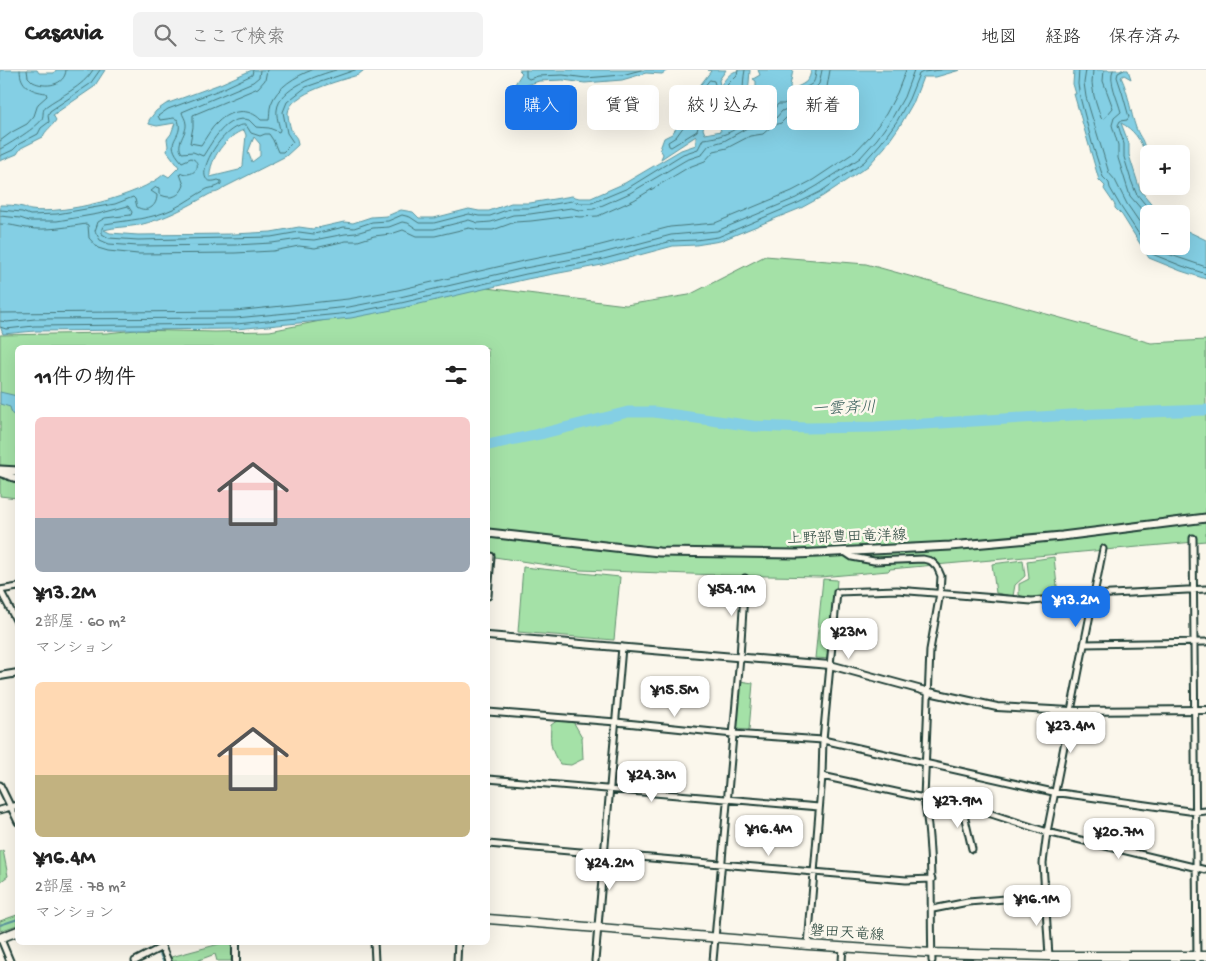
<!DOCTYPE html>
<html lang="ja">
<meta charset="utf-8">
<style>
:root{--surface:#fff;--page:#f2f2f2;--text:#222;--muted:#767676;--line:#e0e0e0;--accent:#1a73e8}
body{margin:0;font-family:"Gochi Hand","Klee One",sans-serif;background:var(--page);color:var(--text);height:100vh;display:flex;flex-direction:column;font-size:19px;white-space:nowrap}
*{box-sizing:border-box;margin:0}
p{font-size:16px;color:var(--muted)}
.icon{flex:none;width:28px;height:28px;fill:none;stroke:currentColor;stroke-width:2;stroke-linecap:round;stroke-linejoin:round}
.map{position:relative;flex:1;overflow:hidden}
.side{position:absolute;left:15px;top:275px;width:475px;height:600px;display:flex;flex-direction:column;background:var(--surface);border-radius:8px;box-shadow:0 5px 20px #0002}
.side>*{flex:none}
.banner{position:absolute;left:505px;top:15px;width:475px;height:45px;display:flex;gap:10px}
.buttons{position:absolute;left:1140px;top:75px;display:grid;gap:10px}
.buttons a{display:grid;place-items:center;width:50px;height:50px;border-radius:8px;background:var(--surface);box-shadow:0 5px 20px #0002;font-size:25px}
.price{position:absolute;translate:-50% -42px;padding:0 11px;border-radius:10px;background:#fff;color:#222;font-size:16px;line-height:32px;filter:drop-shadow(0 1px 2px #0008)}
.price::after{content:'';position:absolute;left:50%;top:30px;width:15px;height:11px;margin-left:-8px;background:inherit;clip-path:polygon(0 0,100% 0,50% 100%)}
.price.on{background:var(--accent);color:#fff}
ul{padding:0;list-style:none}
li{display:grid;align-content:center;gap:10px;height:265px;padding:0 20px}
li span{display:grid;place-items:center;height:155px;border-radius:8px;color:#555}
li>.icon{margin-inline-start:auto}
span .icon{width:90px;height:90px;fill:#fffc;stroke-width:1}
li b{font-size:21px}
h2{display:flex;justify-content:space-between;align-items:center;height:60px;padding:0 20px;font-size:21px}
.tag{padding:0 18px;border-radius:8px;background:var(--surface);box-shadow:0 5px 20px #0002;font-size:18px;line-height:45px}
.tag.on{background:var(--accent);color:#fff}
header{display:flex;align-items:center;gap:30px;box-sizing:border-box;height:70px;padding:0 25px;background:var(--surface);border-bottom:1px solid var(--line)}
header strong{font-size:24px}
nav{display:flex;gap:28px;margin-inline-start:auto;font-size:18px}
.search{width:350px;height:45px;background:var(--page);display:flex;align-items:center;gap:12px;box-sizing:border-box;padding:0 18px;border-radius:8px;color:var(--muted);font-size:19px}
.map>svg:first-child{display:block}
.green{fill:#a4e1a7;stroke:#628f6e}
.water{fill:#84cfe4;stroke:#5c959e;fill-rule:evenodd}
.lines{fill:none;stroke-linecap:round;stroke-linejoin:round}
.shore{stroke:#47777a;stroke-width:1}
.stream{stroke:#5c959e;stroke-width:2}
.river{stroke:#84cfe4;stroke-width:11}
.minor-casing{stroke:#1f3d34;stroke-width:9}
.tertiary-casing{stroke:#1f3d34;stroke-width:10}
.secondary-casing{stroke:#1f3d34;stroke-width:11}
.primary-casing{stroke:#1f3d34;stroke-width:11}
.minor{stroke:#fbf7ec;stroke-width:5}
.tertiary{stroke:#fbf7ec;stroke-width:6}
.secondary{stroke:#fbf7ec;stroke-width:7}
.primary{stroke:#fbf7ec;stroke-width:8}
.labels{text-anchor:middle;dominant-baseline:central;stroke-width:5;stroke-linejoin:round;paint-order:stroke}
.street-label{font-size:15px;fill:#1f3d34;stroke:#fbf7ec}
.water-label{font-size:16px;font-style:italic;fill:#335a57;stroke:#fbf7ec}
</style>
<header>
<strong>Casavia</strong>
<div class="search"><svg class="icon" aria-label="search" viewBox="0 0 24 24"><circle cx="10" cy="10" r="6"/><path d="M15 15l6 6"/></svg>ここで検索</div>
<nav><a>地図</a><a>経路</a><a>保存済み</a></nav>
</header>
<div class="map">
<svg width="1206" height="891" viewBox="0 0 1206 891">
<rect width="100%" height="100%" fill="#fbf7ec"/>
<filter id="ink" filterUnits="userSpaceOnUse"><feTurbulence type="fractalNoise" baseFrequency=".02" numOctaves="2"/><feDisplacementMap in="SourceGraphic" scale="10" xChannelSelector="R" yChannelSelector="G"/><feConvolveMatrix kernelMatrix="1 2 1 2 8 2 1 2 1" color-interpolation-filters="sRGB"/></filter>
<g filter="url(#ink)">
<path class="green" d="M765 186 866 194 1151 273 1206 270V471L890 499 888 501 820 507 718 505 580 500 488 486V278H18L17 428 0 426V265L107 263 136 260 215 262 270 261 486 218 626 235 689 225Z
M1054 487 1058 526 1036 531 1019 525V514L1029 509 1027 491Z
M1023 490 1025 506 1015 515 1013 526 996 523 992 494Z
M523 497 620 507 614 570 518 562Z
M823 509 837 510 831 589 815 588Z
M740 611 753 613 749 660 735 659Z
M558 650 574 653 582 667 583 689 571 695 560 694C550 680 550 672 551 655Z
M3 780 8 806 0 812V782Z
M17 845V855L0 861V851Z
M223 873H232L231 891H217L215 884 199 890V891H172L171 887Z"/>
<path class="water" d="M0 0H37L39 3H54L56 0H105L94 17 53 45 56 50C52 57 45 60 43 67L21 78 17 84 0 91Z
M252 0H364L358 5C342 10 289 23 288 43 288 47 290 58 292 62 296 68 297 66 298 75L286 86 225 117C216 125 215 121 208 125 185 138 165 149 139 155 128 157 114 157 104 160L110 163 138 165 234 164 271 162 299 157 313 159 344 152 353 153 371 147 387 146 401 140 413 142 419 148H434L469 139 479 141H489L511 133H530L572 126 579 128H591L625 113 681 80 696 75V66L661 89 663 84 660 79 664 68 672 64 680 53 683 34 689 30 711 1 708 0H726L719 10 720 16C731 2 732 0 750 0L748 26 751 31 749 35 750 47 756 46V11L753 9 760 5 758 0H793L790 16 793 26 797 17C806 13 810 10 811 0H960L936 7H923L914 31 901 54 885 77 868 96 823 126 801 138 720 171 696 175 673 176 602 195 527 209 402 238 351 248 236 259 35 261 3 264 0 256V135C7 135 16 135 23 137 28 138 26 139 31 140 63 145 140 126 164 104L169 107 179 97 167 81 168 76 167 69 171 64 175 53 157 56 149 54V50L156 41 166 34 220 14ZM710 43H715L721 61 705 64 703 59 705 49ZM244 60 246 65 243 96 239 100 210 107C209 89 227 65 244 60ZM254 67 260 74V86L252 92 248 82Z
M519 0H668L662 4 646 3 622 10 585 13 563 10 539 11 524 16 515 14 522 3Z
M1074 0H1128L1131 9 1124 5 1121 7C1129 24 1130 41 1136 58 1140 69 1145 70 1145 83 1141 70 1133 59 1121 53L1129 74V85L1140 120 1160 144H1149V176H1181V158L1206 170V209L1181 201 1149 188 1122 145 1115 138V135L1104 119 1105 116 1099 110 1074 24H1076L1073 14Z
M0 322 17 326V347L12 344 10 337 0 334Z"/>
<g class="lines">
<path class="shore" d="M27 0 28 7 33 12C45 18 65 16 66 0
M260 0 259 7 253 12 182 42C182 45 186 49 186 54 187 64 175 73 182 83L193 82 203 86C213 71 226 44 249 50L256 57 269 58 279 62 280 60C279 54 276 46 277 40 279 18 318 5 336 0
M267 0 265 10 258 18 193 45V57L190 73 201 75C206 68 211 58 218 52 230 40 249 37 261 50H269C270 45 269 40 271 34 277 17 296 6 312 0
M355 0 306 17 287 32 283 42 287 63 293 72 283 82H278L273 70 269 64H265L260 66 251 63 246 55C221 52 185 121 218 110L221 111V114C216 118 213 117 207 119 197 124 185 133 173 139 152 149 129 150 105 154L102 158V164L109 168 138 170 271 167 299 162 314 164 344 157 354 158 372 152 388 151 402 145 410 147 419 153H434L469 144 479 146H490L512 138H530L572 131 579 133H592L628 118 683 84 698 79 703 69C717 68 737 62 745 50L751 52 757 51 762 42H772L778 34H784L789 29 796 28C798 26 799 23 801 21 811 12 815 18 816 0
M526 0V7L529 9 538 6 563 5 586 8 622 5 641 0
M738 0 737 5 727 15C739 25 736 28 731 40L742 46 745 44C743 29 742 15 745 0
M1079 0 1078 14 1080 27 1092 73 1103 107 1109 113 1110 118 1121 137 1152 184 1182 196 1206 204
M1086 0 1084 13 1086 27 1109 103 1115 110 1127 134 1149 166
M1093 0 1092 13 1094 26 1101 48 1103 50 1113 38 1103 11 1104 0
M1113 0C1108 10 1118 30 1121 42L1114 48 1112 55 1118 75V88L1130 126 1149 148
M1124 0 1118 3 1117 7 1122 22 1129 47 1127 50 1120 51 1118 55 1124 74V87L1131 110 1136 123 1153 144
M710 10 714 11 716 18 710 26 711 37 701 46 697 61 671 77 669 76 668 72 676 67 684 56 688 37Z
M0 71 12 62 27 54 34 46 38 34 47 26 46 23C31 21 20 16 20 0
M0 79C7 76 40 55 42 49 44 44 42 42 45 37 61 25 82 18 93 0
M0 86 13 80 19 74 38 64 41 58 49 52 48 45 50 41 90 14 100 0
M0 140 22 142 30 145 57 144 115 134 133 127 135 129 137 137C147 143 157 137 157 125L151 121 156 117 159 118V124C170 130 180 127 184 115L180 104 182 103C195 108 204 93 191 88L182 92C161 69 185 69 178 50L174 48 160 50 158 46 168 39 222 19 252 5 253 0
M0 146 20 148 29 151H57L98 144 128 136 132 142 131 145 105 148 98 152 95 161 100 170 109 174 138 176 235 175 272 173 299 169 314 170 345 164 356 163 373 158 389 157 402 152 408 153 417 159H434L469 150 478 153 491 152 513 145 530 144 571 138 579 140 594 139 630 123 686 90 701 85 709 75 724 71 747 58 760 57 767 49 776 48 782 41 799 34 819 14 822 0
M0 154C10 154 18 157 27 158 46 161 67 157 86 154L88 155 89 168 98 178 108 181 138 184 235 183 273 181 299 176 315 178 346 171H358L374 166 391 164 403 160 416 166H435L469 158 479 160H493L515 152 531 151 571 146 580 147 598 146 634 130 689 97 705 91 714 81 727 78 750 66 763 64 772 56 781 53 787 47 805 39 812 31 819 27 827 17 830 0
M1154 176 1165 183 1206 197
M0 243 235 241 348 229 398 220 523 191 597 176 670 157 715 153 792 121 813 110 855 82 871 65 886 44 897 23 906 0
M0 251 7 252 35 249 236 248 349 237 400 227 525 198 599 184 671 165 717 161 796 128 817 116 860 88 877 69 892 48 904 27 914 0
M0 257 6 259 34 256 236 254 350 243 401 233 526 204 600 190 672 171 696 170 718 167 798 133 820 122 864 92 881 73 897 51 909 29 919 4 923 2 941 0"/>
<path class="stream" d="M0 855 18 849
M155 872 163 891"/>
<path class="river" d="M488 375 544 363 628 342H654L753 356 807 358 875 357 1071 345 1206 340"/>
<defs>
<path id="minor" d="M1193 468 1197 891
M846 483 852 487 874 491 923 489 931 491 937 497 941 506 940 523 930 580 924 728C934 783 930 836 932 891
M18 517 0 520 18 554
M488 526 491 486
M1084 574 1206 572
M488 642 616 652 733 664 823 670 1053 722 1196 742 1206 741
M822 706 979 740 1047 762 1206 800
M488 709 819 737
M0 715 18 752
M962 736 972 779
M0 740 18 735
M488 774 906 810 932 809
M933 839 968 832 1044 826
M0 867 10 891
M160 872 168 891
M374 872 375 891
M808 875 822 706 823 670 837 522 897 520 1032 531 1093 525 1206 519
M1049 886 1043 793 1047 762 1103 479
M135 891 162 877
M457 891 458 872
M595 891 622 577
M713 891 740 587 745 508
M842 891 843 877"/>
<path id="tertiary" d="M0 403 18 409
M488 566 830 595 929 622 997 637 1070 641 1206 640
M0 606 18 603
M236 891V872"/>
<path id="secondary" d="M0 400 18 401
M488 463 659 482 797 484 950 476 1062 466 1206 448"/>
<path id="primary" d="M488 849 808 875 932 883 1049 886H1206
M0 868 18 861"/>
</defs>
<use href="#minor" class="minor-casing"/>
<use href="#tertiary" class="tertiary-casing"/>
<use href="#secondary" class="secondary-casing"/>
<use href="#primary" class="primary-casing"/>
<use href="#minor" class="minor"/>
<use href="#tertiary" class="tertiary"/>
<use href="#secondary" class="secondary"/>
<use href="#primary" class="primary"/>
</g>
</g>
<g class="labels">
<g class="street-label">
<text transform="translate(847 468) rotate(-2)">上野部豊田竜洋線</text>
<text transform="translate(847 864) rotate(4)">磐田天竜線</text>
</g>
<g class="water-label">
<text transform="translate(844 340) rotate(-2)">一雲斉川</text>
</g>
</g>
</svg>
<div class="buttons">
<a>+</a>
<a>−</a>
</div>
<b class="price" style="left:732px;top:547px">¥54.1M</b>
<b class="price on" style="left:1076px;top:558px">¥13.2M</b>
<b class="price" style="left:849px;top:590px">¥23M</b>
<b class="price" style="left:675px;top:648px">¥15.5M</b>
<b class="price" style="left:1071px;top:684px">¥23.4M</b>
<b class="price" style="left:652px;top:733px">¥24.3M</b>
<b class="price" style="left:958px;top:759px">¥27.9M</b>
<b class="price" style="left:769px;top:787px">¥16.4M</b>
<b class="price" style="left:1119px;top:790px">¥20.7M</b>
<b class="price" style="left:610px;top:821px">¥24.2M</b>
<b class="price" style="left:1037px;top:857px">¥16.1M</b>
<div class="banner">
<a class="tag on">購入</a>
<a class="tag">賃貸</a>
<a class="tag">絞り込み</a>
<a class="tag">新着</a>
</div>
<section class="side">
<h2>11件の物件<svg class="icon" aria-label="filters" viewBox="0 0 24 24"><path d="M4 7h16M4 17h16"/><circle cx="9" cy="7" r="2"/><circle cx="15" cy="17" r="2"/></svg></h2>
<ul>
<li><span style="background:linear-gradient(#f6c9c9 65%,#9aa5b1 0)"><svg class="icon" aria-label="home" viewBox="0 0 24 24"><path d="M3 11l9-7 9 7M6 9v11h12V9"/></svg></span><div><b>¥13.2M</b><p>2部屋 · 60 m²</p><p>マンション</p></div></li>
<li><span style="background:linear-gradient(#ffd9b3 60%,#c2b280 0)"><svg class="icon" aria-label="home" viewBox="0 0 24 24"><path d="M3 11l9-7 9 7M6 9v11h12V9"/></svg></span><div><b>¥16.4M</b><p>2部屋 · 78 m²</p><p>マンション</p></div></li>
</ul>
</section>
</div>
